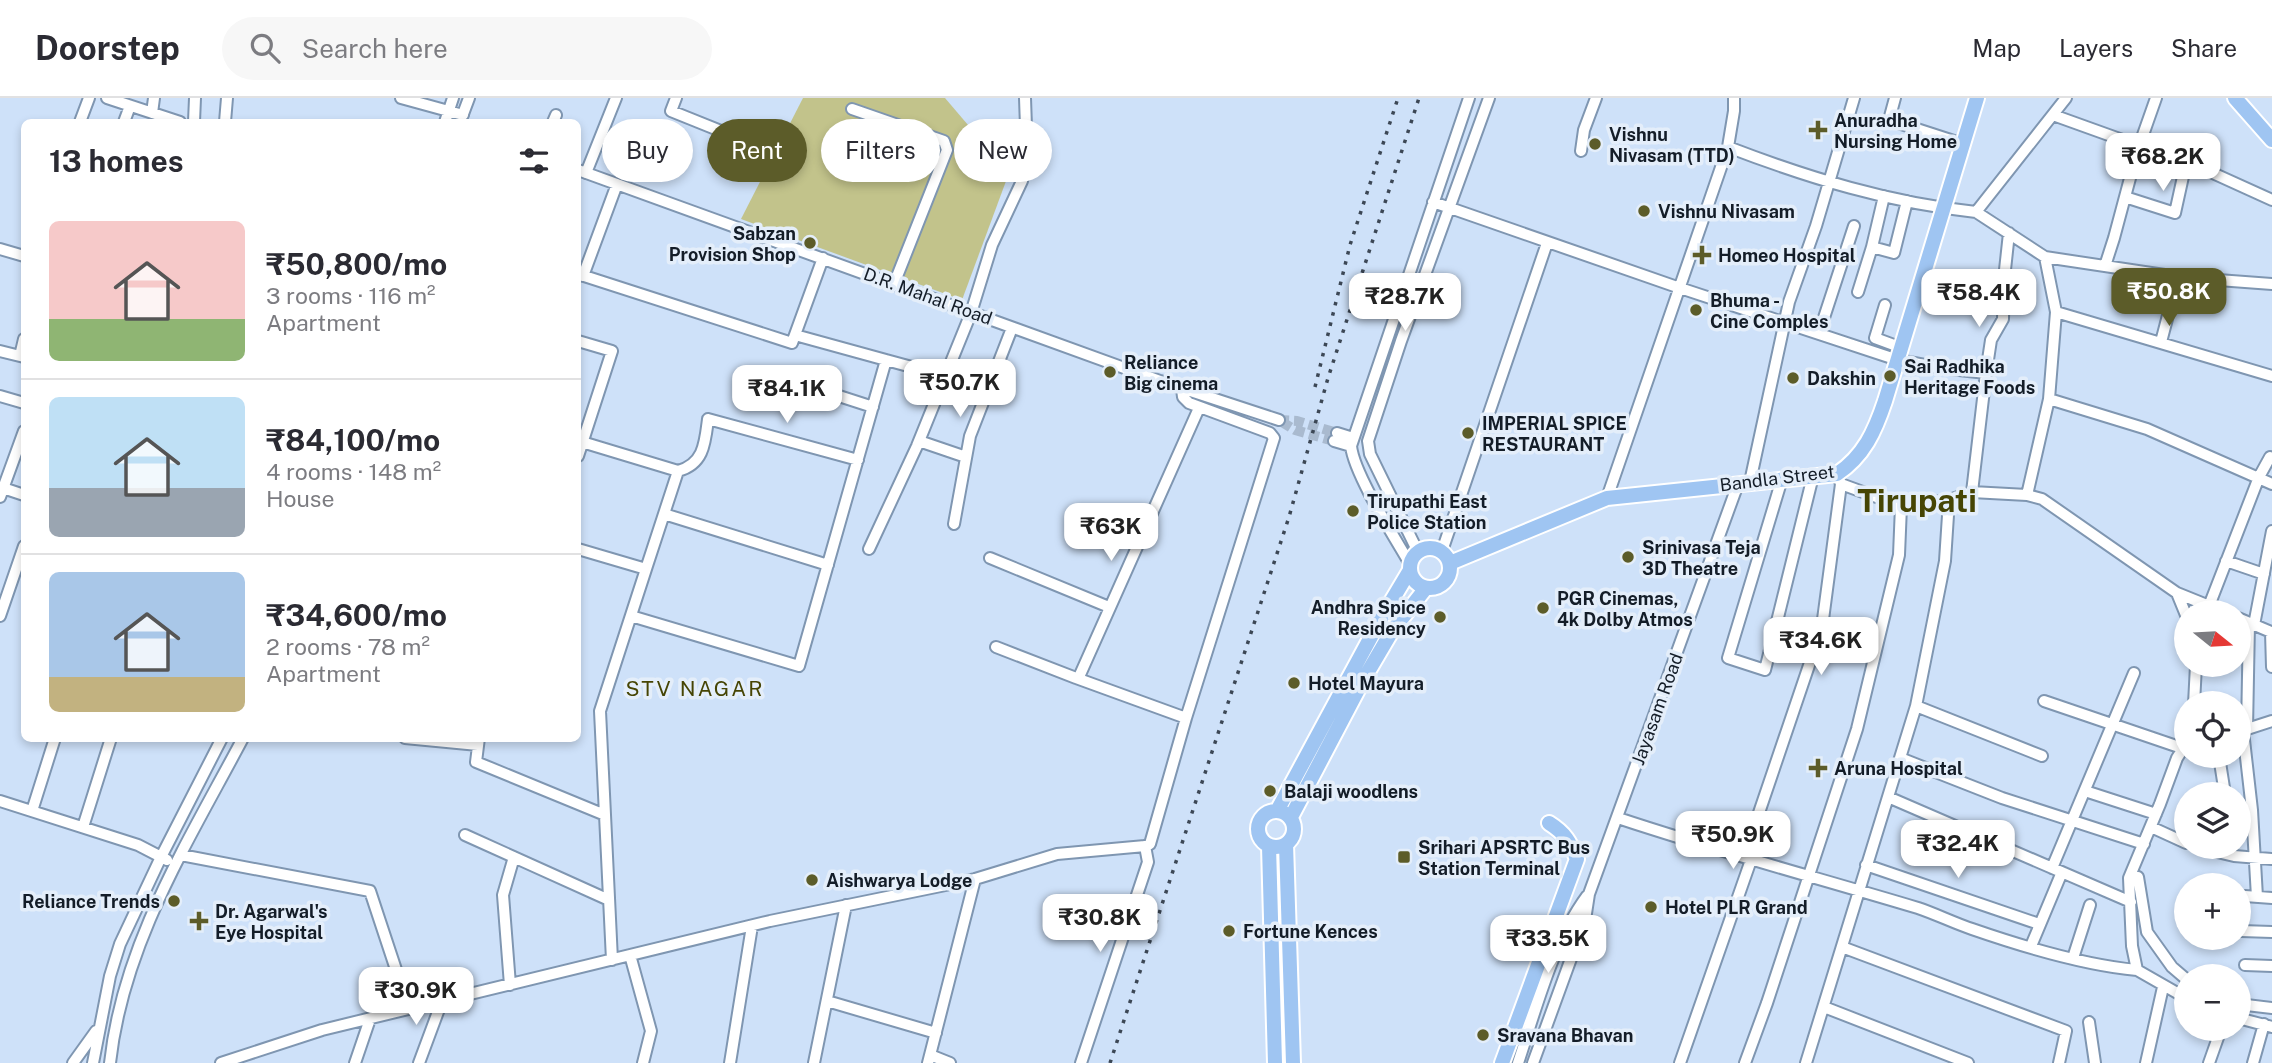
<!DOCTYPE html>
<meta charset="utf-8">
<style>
:root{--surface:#fff;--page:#f7f7f7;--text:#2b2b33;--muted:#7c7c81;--line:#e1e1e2;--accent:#5c5c29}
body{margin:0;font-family:"Public Sans",sans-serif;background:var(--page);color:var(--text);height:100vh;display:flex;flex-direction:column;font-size:26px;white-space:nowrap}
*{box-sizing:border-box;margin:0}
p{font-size:23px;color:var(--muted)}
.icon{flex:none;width:38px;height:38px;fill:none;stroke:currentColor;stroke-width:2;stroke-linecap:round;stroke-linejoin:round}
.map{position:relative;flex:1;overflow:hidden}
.sheet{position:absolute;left:21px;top:21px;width:560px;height:623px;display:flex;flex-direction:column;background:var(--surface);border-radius:10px;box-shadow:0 4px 10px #0003}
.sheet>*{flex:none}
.top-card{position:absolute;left:602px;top:21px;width:665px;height:63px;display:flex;gap:14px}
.needle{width:46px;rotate:108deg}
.controls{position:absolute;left:2174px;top:502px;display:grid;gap:14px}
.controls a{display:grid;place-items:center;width:77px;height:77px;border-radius:50%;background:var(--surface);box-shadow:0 4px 10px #0003;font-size:35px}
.price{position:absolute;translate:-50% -60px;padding:0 16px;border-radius:14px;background:#fff;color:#222;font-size:23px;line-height:46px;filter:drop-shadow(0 2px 4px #0008)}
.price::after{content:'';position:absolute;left:50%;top:42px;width:21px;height:16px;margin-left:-10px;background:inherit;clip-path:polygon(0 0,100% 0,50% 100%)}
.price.on{background:var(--accent);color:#fff}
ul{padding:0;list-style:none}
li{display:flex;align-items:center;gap:21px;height:175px;padding:0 28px}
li+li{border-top:2px solid var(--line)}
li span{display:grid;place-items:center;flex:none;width:196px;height:140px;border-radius:10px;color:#555}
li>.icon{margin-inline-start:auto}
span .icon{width:84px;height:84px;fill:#fffc;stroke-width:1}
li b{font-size:30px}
h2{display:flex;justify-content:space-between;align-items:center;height:84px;padding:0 28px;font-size:30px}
.tag{padding:0 24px;border-radius:32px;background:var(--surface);box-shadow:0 4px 10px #0003;font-size:24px;line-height:63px}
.tag.on{background:var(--accent);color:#fff}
header{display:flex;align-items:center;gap:42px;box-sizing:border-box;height:98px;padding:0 35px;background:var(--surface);border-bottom:2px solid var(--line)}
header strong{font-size:33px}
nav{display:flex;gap:38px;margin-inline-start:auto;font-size:24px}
.search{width:490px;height:63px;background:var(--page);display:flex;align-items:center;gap:18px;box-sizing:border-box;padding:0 24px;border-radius:38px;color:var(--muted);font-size:26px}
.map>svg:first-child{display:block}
.green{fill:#c2c38b}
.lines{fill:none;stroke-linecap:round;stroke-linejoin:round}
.minor-tunnel{stroke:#a9bacf;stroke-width:10;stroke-dasharray:10 5;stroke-linecap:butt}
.minor-casing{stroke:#7f96b1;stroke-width:14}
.major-casing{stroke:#fff;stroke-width:18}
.minor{stroke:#fff;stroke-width:10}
.major{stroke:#9fc5f2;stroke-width:14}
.rail{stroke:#3c4755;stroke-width:3.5;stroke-dasharray:3.5 7;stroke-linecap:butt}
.poi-dot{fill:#5c5c29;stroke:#e4eefa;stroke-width:2.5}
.labels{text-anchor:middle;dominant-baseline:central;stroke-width:7;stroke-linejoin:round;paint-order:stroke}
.poi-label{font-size:18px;font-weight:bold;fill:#141d28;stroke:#e4eefa;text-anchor:start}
.street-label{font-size:18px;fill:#141d28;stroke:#e4eefa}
.quarter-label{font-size:21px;letter-spacing:2px;fill:#464504;stroke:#e4eefa}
.town-label{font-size:32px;font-weight:bold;fill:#464504;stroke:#e4eefa}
</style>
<header>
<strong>Doorstep</strong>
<div class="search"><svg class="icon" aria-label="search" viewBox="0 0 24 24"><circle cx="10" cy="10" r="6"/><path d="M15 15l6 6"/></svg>Search here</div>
<nav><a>Map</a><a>Layers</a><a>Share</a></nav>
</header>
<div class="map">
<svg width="2272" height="965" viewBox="0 0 2272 965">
<rect width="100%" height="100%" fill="#cee1f9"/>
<path class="green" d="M803 0H945L1009 75 962 202 741 121Z"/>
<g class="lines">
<path class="minor-tunnel" d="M1279 322 1297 323 1337 335
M1282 324 1295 332 1334 343"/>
<defs>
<path id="minor" d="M107 0 180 24
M401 0 463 17
M676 0 671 13 763 50
M1895 0 1889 22 1963 46
M852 11 944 43 947 52 894 186
M152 15 154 0
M2053 17 2206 72 2272 102
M80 24 89 0
M124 24 130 8
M194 24 195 0
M225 24 227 0
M445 24 453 0
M460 24 469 0
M553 24 556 17
M1728 49C1809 80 1890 105 1976 114L2066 0
M1581 53 1584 32 1596 0
M578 72 1160 283 1279 322
M586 75 616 0
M2125 99 2175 115 2186 65
M1433 104 1680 190 1898 262 1941 270 1986 275 1991 242 2003 221 2004 181 2009 135
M1976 114 2045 159 2056 214 2049 301 2027 397
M1872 149 1884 98
M0 151 24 158
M2045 159 2178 179 2272 186
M2105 168 2114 140 2137 54 2156 0
M578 176 792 245 823 160
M583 178 617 86
M1921 187 1980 203
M1858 194 1872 149 1894 155 1907 103
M1885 207 1875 240 1902 250
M2056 214 2272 278
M1819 235 1854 128
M578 243 612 253 578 358
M2161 244 2178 179
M0 253 24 259
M20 258 24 241
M886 262 945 278
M808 288 873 309
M0 298 24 305
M2049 301 2147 331 2272 386
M1337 335 1353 340
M919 343 966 359
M1334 343 1351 348
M678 373C704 366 705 345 708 321L858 362
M1837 376 1841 386 1901 408 1949 402 1972 394 2027 397 2042 401 2177 495 2186 517
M1782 381 1728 560 1765 572 1813 378
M1750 384 1789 204 1816 128 1854 0
M0 389 24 397
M1972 394 1986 275
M0 399 24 333
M1607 400 1728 49 1734 13V0
M664 416 828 467
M954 426 970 338 1012 230
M578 451 646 471 678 373 582 344
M869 451 917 348 971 215 992 147 1022 83 1027 58 1025 0
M1442 453 1547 145
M1418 454 1370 356 1368 343 1401 243 1489 0
M990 460 1109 509
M2226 463 2264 476
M1410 466C1395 440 1354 376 1351 348L1469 0
M2177 495 2224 514
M2209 508 2259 379 2270 359
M0 518 24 448
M631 518 799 568 886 262 795 237
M2238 520 2271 534 2272 569
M2254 527 2272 433
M996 549 1076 580 1079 579 1199 310
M1076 580 1186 620
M2044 603 2182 650
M2194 606 2196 567
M1916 608 2042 658
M2247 631 2249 525
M2241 633 2272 623
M2243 633 2252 712 2257 799
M405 640 478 647
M479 640 476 664 605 717
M2186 646 2177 660 2160 706 2129 780 2132 848 2137 872 2186 900
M2219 658 2225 696
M1900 660 2002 700 2144 746
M2085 693 2156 716
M1888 699 2131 804
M0 703 138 747 167 762
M32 713 55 640
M1618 720C1717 753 1818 780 1918 810 1936 816 1954 825 1972 831 2024 849 2083 867 2137 872
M83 729 111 640
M2151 729 2186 745
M465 737 609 802
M2196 749 2234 758 2272 761
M181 757 370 793 409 911
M1744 759 1822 529 1841 386
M1866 767 2039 826
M2052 770 2134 575
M2138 779 2147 834 2172 869 2186 881
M2245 798 2272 800
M2241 833 2272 834
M2031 848 2062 774
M1842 849 2066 933 2059 965
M630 857 651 933 643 965
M2073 860 2090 807
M612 862 600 613 646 471
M2245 867 2272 868
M510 887 503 797 514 759
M827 903 936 935
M2238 906 2272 910
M1824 909 1968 965
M2238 920 2272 929
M2089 924 2095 965
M930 957 950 965
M73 965 96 933
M93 965 110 878 120 846 161 759 222 640
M110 965C123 846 188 744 243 640
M221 965 322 932 770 823 975 781 1057 756 1145 748 1150 746 1186 620 1274 340 1270 335 1189 305 1183 299 1182 291
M355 965 370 921
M419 965 442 903
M730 965 752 828
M814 965 846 807
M928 965 975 781
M1081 965 1148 764 1145 748
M1518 965C1536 911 1553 844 1587 798
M1533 965 1585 822 1589 796 1738 386
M1680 965 1751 762
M1745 965 1767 905 1857 631 1899 457 1901 408
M1806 965 1916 608 1945 463 1949 402
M2146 965 2163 889
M2209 965 2221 931
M2253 965 2264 926"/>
<path id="major" d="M2235 0 2272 42
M1410 470a20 20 0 1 1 40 0a20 20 0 1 1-40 0Z
M1450 465 1607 400 1837 376C1864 358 1875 333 1885 303L1977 0
M1258 731a18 18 0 1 1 36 0a18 18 0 1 1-36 0Z
M1277 713 1379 524 1410 472
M1291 719 1362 584 1392 533 1426 490
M1286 746 1293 965
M1269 748 1275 965
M1502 965 1577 761C1570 744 1565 735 1549 725"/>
</defs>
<use href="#minor" class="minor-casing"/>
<use href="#major" class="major-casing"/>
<use href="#minor" class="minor"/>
<use href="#major" class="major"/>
<path class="rail" d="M1315 289 1350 147 1398 0
M1110 965 1289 419 1328 280 1419 0"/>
</g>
<g class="poi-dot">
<path d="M1814.5 21.5h7v7h7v7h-7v7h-7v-7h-7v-7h7z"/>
<circle cx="1595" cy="46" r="7"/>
<circle cx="1644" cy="113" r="7"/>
<circle cx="810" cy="145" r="7"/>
<path d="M1698.5 146.5h7v7h7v7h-7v7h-7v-7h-7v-7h7z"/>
<circle cx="1696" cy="212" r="7"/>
<circle cx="1110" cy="274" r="7"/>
<circle cx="1890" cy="278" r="7"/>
<circle cx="1793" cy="280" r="7"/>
<circle cx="1468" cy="335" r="7"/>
<circle cx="1353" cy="413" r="7"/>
<circle cx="1628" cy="459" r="7"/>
<circle cx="1543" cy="510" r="7"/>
<circle cx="1440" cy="519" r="7"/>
<circle cx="1294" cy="585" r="7"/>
<path d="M1814.5 659.5h7v7h7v7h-7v7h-7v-7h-7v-7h7z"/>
<circle cx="1270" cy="693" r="7"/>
<rect x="1397" y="752" width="14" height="14" rx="3.5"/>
<circle cx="812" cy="782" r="7"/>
<circle cx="174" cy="803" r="7"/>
<circle cx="1651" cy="809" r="7"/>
<path d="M195.5 812.5h7v7h7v7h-7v7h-7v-7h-7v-7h7z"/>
<circle cx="1229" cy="833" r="7"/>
<circle cx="1483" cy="937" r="7"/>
</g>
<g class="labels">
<g class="poi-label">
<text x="1834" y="22">Anuradha<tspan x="1834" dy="21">Nursing Home</tspan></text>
<text x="1609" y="36">Vishnu<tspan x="1609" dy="21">Nivasam (TTD)</tspan></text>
<text x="1658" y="113">Vishnu Nivasam</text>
<text x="796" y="135" text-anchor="end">Sabzan<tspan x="796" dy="21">Provision Shop</tspan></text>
<text x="1718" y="157">Homeo Hospital</text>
<text x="1710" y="202">Bhuma -<tspan x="1710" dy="21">Cine Comples</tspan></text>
<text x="1124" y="264">Reliance<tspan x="1124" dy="21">Big cinema</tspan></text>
<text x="1904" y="268">Sai Radhika<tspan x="1904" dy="21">Heritage Foods</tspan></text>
<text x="1807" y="280">Dakshin</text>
<text x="1482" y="325">IMPERIAL SPICE<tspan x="1482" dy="21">RESTAURANT</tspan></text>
<text x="1367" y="403">Tirupathi East<tspan x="1367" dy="21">Police Station</tspan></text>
<text x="1642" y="449">Srinivasa Teja<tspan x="1642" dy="21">3D Theatre</tspan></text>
<text x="1557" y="500">PGR Cinemas,<tspan x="1557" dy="21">4k Dolby Atmos</tspan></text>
<text x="1426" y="509" text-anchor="end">Andhra Spice<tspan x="1426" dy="21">Residency</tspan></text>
<text x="1308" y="585">Hotel Mayura</text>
<text x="1834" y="670">Aruna Hospital</text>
<text x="1284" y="693">Balaji woodlens</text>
<text x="1418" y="749">Srihari APSRTC Bus<tspan x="1418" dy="21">Station Terminal</tspan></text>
<text x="826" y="782">Aishwarya Lodge</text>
<text x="160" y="803" text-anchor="end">Reliance Trends</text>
<text x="1665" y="809">Hotel PLR Grand</text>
<text x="215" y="813">Dr. Agarwal's<tspan x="215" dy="21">Eye Hospital</tspan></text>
<text x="1243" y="833">Fortune Kences</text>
<text x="1497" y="937">Sravana Bhavan</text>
</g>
<g class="street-label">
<text transform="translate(928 198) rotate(20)">D.R. Mahal Road</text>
<text transform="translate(1777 380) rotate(-7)">Bandla Street</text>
<text transform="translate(1657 611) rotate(-70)">Jayasam Road</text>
</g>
<g class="quarter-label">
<text x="695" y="590">STV NAGAR</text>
</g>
<g class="town-label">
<text x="1917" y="402">Tirupati</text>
</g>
</g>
</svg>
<div class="controls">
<a><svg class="needle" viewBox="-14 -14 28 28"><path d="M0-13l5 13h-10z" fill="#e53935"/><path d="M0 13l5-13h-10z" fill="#7c7c81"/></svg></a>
<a><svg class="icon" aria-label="locate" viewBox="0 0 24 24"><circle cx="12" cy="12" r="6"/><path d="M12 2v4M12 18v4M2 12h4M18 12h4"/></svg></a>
<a><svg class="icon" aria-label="layers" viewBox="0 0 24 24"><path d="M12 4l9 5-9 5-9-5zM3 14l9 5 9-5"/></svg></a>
<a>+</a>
<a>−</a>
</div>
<b class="price" style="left:2163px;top:95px">₹68.2K</b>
<b class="price on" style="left:2169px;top:230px">₹50.8K</b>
<b class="price" style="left:1979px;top:231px">₹58.4K</b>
<b class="price" style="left:1405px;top:235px">₹28.7K</b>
<b class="price" style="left:960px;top:321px">₹50.7K</b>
<b class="price" style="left:787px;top:327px">₹84.1K</b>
<b class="price" style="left:1111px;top:465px">₹63K</b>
<b class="price" style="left:1821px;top:579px">₹34.6K</b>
<b class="price" style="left:1733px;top:773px">₹50.9K</b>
<b class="price" style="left:1958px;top:782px">₹32.4K</b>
<b class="price" style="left:1100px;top:856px">₹30.8K</b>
<b class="price" style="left:1548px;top:877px">₹33.5K</b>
<b class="price" style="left:416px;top:929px">₹30.9K</b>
<div class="top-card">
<a class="tag">Buy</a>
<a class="tag on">Rent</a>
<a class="tag">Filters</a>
<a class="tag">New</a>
</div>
<section class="sheet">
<h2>13 homes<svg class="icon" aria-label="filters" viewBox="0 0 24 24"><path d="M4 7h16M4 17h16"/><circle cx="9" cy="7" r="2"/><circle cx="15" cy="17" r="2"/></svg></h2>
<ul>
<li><span style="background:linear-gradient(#f6c9c9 70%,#8fb573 0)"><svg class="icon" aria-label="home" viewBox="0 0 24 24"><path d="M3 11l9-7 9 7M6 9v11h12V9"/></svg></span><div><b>₹50,800/mo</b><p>3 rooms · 116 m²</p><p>Apartment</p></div></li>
<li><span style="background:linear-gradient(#bfe0f5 65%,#9aa5b1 0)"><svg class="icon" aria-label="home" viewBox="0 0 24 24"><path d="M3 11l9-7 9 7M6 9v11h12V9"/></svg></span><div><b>₹84,100/mo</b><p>4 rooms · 148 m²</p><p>House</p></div></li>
<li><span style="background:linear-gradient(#a9c7e8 75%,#c2b280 0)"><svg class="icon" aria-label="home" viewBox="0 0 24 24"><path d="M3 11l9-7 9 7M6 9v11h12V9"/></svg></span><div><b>₹34,600/mo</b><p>2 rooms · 78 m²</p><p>Apartment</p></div></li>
</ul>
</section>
</div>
